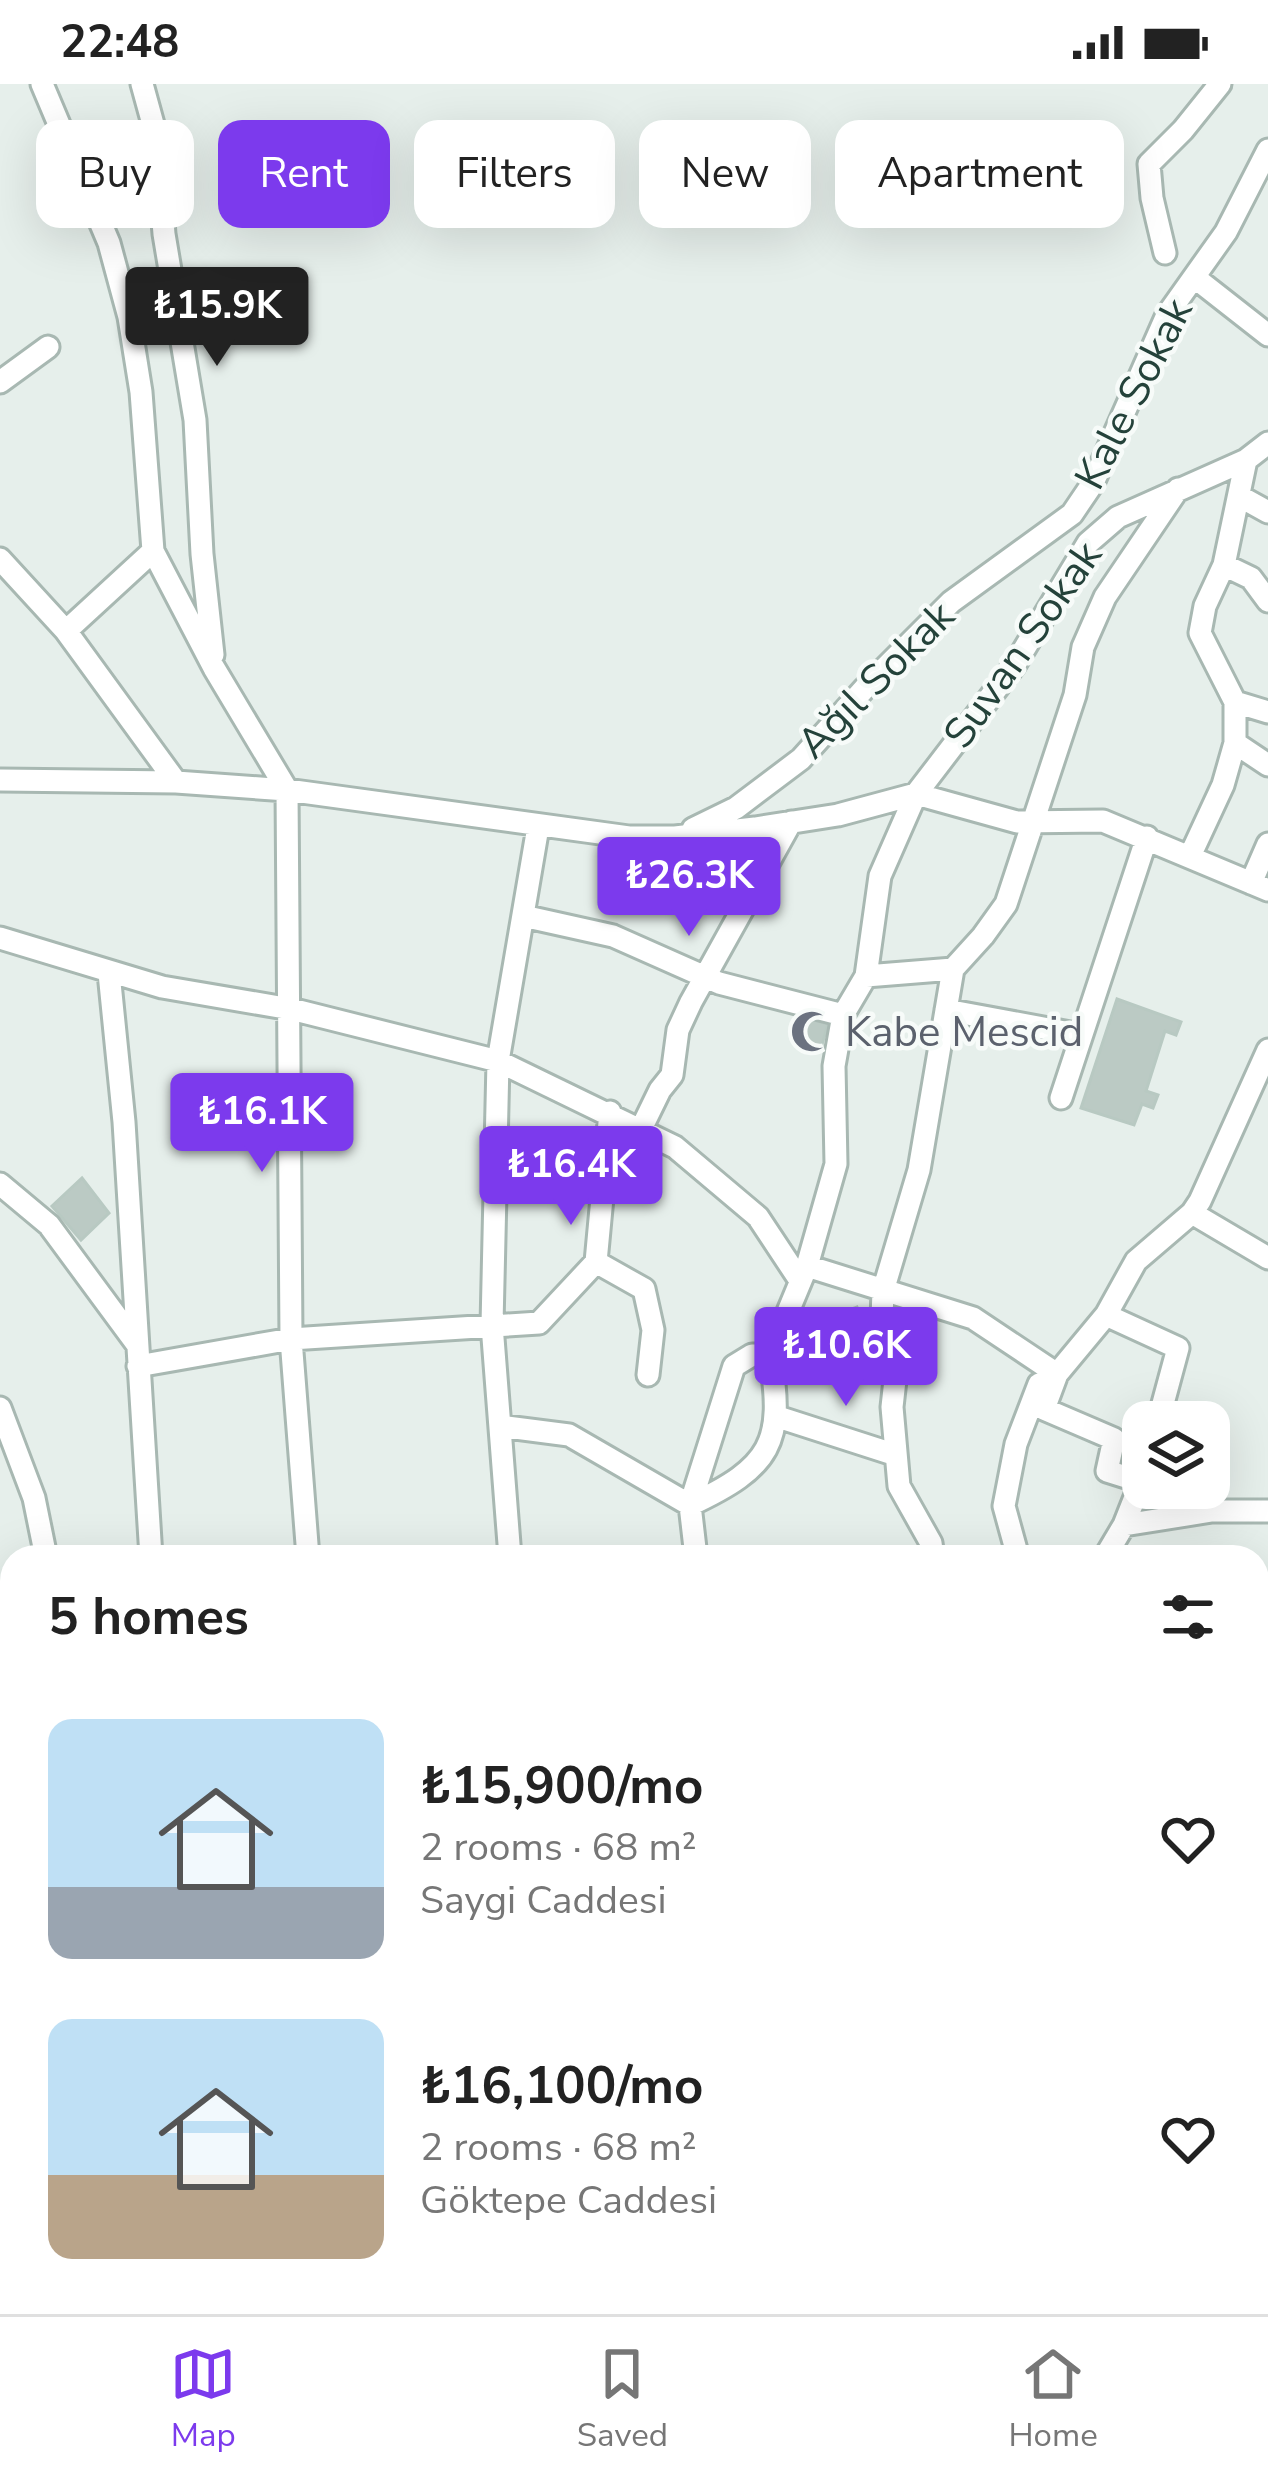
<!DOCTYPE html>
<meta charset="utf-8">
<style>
:root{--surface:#fff;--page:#f2f2f2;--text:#222;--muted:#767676;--line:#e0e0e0;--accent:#7c3aed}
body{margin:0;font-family:"Nunito Sans",sans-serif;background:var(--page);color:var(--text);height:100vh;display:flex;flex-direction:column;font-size:45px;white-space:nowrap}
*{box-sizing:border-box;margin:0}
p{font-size:39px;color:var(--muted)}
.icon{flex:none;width:66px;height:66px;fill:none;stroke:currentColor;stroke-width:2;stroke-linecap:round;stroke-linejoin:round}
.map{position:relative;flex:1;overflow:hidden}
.drawer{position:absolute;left:0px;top:1461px;width:1269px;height:771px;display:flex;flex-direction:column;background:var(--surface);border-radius:36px 36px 0 0;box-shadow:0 12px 48px #0002}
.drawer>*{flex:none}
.banner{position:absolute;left:36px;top:36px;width:1197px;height:108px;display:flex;gap:24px}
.controls{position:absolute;left:1122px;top:1317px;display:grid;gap:24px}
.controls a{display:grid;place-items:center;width:108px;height:108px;border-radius:24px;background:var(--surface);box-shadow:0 12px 48px #0002;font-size:60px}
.price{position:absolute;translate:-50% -102px;padding:0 27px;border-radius:12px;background:var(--accent);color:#fff;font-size:39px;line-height:78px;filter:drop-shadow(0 3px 6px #0008)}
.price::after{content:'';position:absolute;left:50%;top:72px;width:36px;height:27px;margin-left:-18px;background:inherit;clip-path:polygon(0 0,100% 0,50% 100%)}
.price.active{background:#222;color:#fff}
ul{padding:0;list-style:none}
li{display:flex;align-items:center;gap:36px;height:300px;padding:0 48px}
li span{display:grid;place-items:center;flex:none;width:336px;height:240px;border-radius:24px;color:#555}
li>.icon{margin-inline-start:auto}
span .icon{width:144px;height:144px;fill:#fffc;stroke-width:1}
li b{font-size:51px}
h2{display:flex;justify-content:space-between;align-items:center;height:144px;padding:0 48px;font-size:51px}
.chip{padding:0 42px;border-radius:24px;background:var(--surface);box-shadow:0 12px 48px #0002;font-size:42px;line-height:108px}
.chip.active{background:var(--accent);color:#fff}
.status{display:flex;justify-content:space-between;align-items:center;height:84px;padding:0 60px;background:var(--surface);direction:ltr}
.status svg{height:33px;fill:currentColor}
.menu{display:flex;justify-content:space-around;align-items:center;height:168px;border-top:3px solid var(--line);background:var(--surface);font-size:33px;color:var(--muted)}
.menu a{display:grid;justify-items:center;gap:6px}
.menu .active{color:var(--accent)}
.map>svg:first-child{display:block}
.building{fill:#bbcac4;stroke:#b8c9c2;stroke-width:3}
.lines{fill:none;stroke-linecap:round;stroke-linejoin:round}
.minor-casing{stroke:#a8b8b2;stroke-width:27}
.minor{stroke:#fff;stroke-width:21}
.labels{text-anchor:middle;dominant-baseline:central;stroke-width:9;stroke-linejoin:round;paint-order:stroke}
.street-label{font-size:42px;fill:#24423a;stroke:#f7fbf9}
.worship-label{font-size:42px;fill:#5b616d;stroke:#f7fbf9;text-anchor:start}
</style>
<div class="status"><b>22:48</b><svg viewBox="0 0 49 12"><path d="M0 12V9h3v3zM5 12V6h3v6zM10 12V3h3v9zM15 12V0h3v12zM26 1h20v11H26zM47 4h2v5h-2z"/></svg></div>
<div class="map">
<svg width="1268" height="2230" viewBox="0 0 1268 2230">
<rect width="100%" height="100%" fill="#e6efeb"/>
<path class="building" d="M1117 915 1181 938 1176 951 1165 947 1146 1007 1158 1011 1153 1024 1142 1020 1134 1041 1081 1024Z
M800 932 828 940 821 964 793 956Z
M82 1094 109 1129 81 1156 52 1122Z
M857 1223 867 1247 832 1262 822 1237Z"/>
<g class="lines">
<defs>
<path id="minor" d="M42 0 109 159 129 233 141 308 153 467 214 584 287 706 291 1255 308 1473
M142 0 156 51 164 150 195 336 202 470 213 571
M1165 169 1152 114 1149 80 1183 46 1220 0
M1194 193 1268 251
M0 298 48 263
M1239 412 1268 428
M0 475 66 547 176 698
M1224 481 1251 494 1268 517
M66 547 153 467
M1235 618 1268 628
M1235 659 1268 681
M0 696 176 698 287 706 629 753H675L755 744 838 731 916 710 1017 738 1103 737 1268 806
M693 745 736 724 801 675 864 605 951 518 1072 430 1093 399 1167 231 1226 148 1268 66
M1190 772 1223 701 1235 659V618L1200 549 1205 522 1224 481 1246 376
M1251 799 1268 760
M523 832 613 852 719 899 843 931
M0 854 162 903 291 925 498 977 675 1063 758 1133 799 1195
M109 889 124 1038 151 1473
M866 892 953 885
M946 926 1081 951
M1061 1014 1147 753
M641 1045 660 1006 672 991 678 946 691 918 791 738
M0 1100 49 1141 136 1259
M1192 1129 1268 1174
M596 1178 644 1205 653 1246 648 1291
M807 1182 973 1234 1057 1290 1044 1325 1114 1355 1107 1387 1142 1398
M1106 1231 1178 1264 1158 1338
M138 1282 291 1255 539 1239 596 1178 610 1028
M1057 1290 1106 1231 1136 1177 1192 1129 1200 1117 1268 966
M0 1324 34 1414 46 1473
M778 1333 896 1371
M500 1342 569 1351 690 1421C771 1383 785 1359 770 1271
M1124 1441 1212 1427H1268
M510 1473 492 1241 498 977 538 743
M696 1473 690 1421 734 1282 752 1271H770L807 1182 836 1080 834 982 843 931 866 892 880 792 916 710 1014 582 1088 459 1118 433 1246 376 1268 359
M933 1473 931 1459 899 1402 892 1323 895 1296 882 1234 883 1207 919 1086 953 885 983 852 1006 820 1075 611 1083 563 1105 513 1178 405
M1018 1473 1004 1422 1016 1360 1039 1300
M1105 1473 1124 1441 1143 1393
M0 1939 12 1934
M363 2220 365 2230
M558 2220 559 2230
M799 2220 802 2230"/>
</defs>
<use href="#minor" class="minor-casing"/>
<use href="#minor" class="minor"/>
</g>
<defs>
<symbol id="mosque-bare" viewBox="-9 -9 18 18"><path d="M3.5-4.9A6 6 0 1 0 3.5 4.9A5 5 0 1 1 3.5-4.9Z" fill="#6b7280" stroke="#f7fbf9" stroke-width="2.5" paint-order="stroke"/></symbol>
</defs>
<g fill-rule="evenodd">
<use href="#mosque-bare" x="782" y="918" width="59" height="59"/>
</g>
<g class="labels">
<g class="street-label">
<text transform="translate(1134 310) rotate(-63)">Kale Sokak</text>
<text transform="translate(1023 561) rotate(-55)">Suvan Sokak</text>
<text transform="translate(876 596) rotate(-45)">Ağıl Sokak</text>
</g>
<g class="worship-label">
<text x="845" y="948">Kabe Mescid</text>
</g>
</g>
</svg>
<div class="controls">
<a><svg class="icon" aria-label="layers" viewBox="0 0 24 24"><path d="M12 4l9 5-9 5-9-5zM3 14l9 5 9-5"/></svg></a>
</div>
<b class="price active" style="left:217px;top:285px">₺15.9K</b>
<b class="price" style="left:689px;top:855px">₺26.3K</b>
<b class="price" style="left:262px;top:1091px">₺16.1K</b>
<b class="price" style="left:571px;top:1144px">₺16.4K</b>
<b class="price" style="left:846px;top:1325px">₺10.6K</b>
<div class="banner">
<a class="chip">Buy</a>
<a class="chip active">Rent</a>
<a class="chip">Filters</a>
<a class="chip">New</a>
<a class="chip">Apartment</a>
</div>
<section class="drawer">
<h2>5 homes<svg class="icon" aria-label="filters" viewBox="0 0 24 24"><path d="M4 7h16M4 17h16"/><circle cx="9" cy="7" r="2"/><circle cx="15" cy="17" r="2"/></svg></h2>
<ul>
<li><span style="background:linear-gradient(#bfe0f5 70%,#9aa5b1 0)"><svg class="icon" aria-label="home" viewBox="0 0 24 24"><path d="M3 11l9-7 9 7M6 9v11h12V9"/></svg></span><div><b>₺15,900/mo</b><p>2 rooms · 68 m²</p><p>Saygi Caddesi</p></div><svg class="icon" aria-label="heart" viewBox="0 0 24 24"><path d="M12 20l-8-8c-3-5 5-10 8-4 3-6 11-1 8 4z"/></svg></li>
<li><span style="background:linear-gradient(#bfe0f5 65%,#b9a48a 0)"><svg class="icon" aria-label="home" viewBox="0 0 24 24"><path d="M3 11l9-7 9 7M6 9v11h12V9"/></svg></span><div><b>₺16,100/mo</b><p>2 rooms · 68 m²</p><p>Göktepe Caddesi</p></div><svg class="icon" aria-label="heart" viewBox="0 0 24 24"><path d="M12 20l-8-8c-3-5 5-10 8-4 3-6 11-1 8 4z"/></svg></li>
</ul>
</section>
</div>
<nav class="menu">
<a class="active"><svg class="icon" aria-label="map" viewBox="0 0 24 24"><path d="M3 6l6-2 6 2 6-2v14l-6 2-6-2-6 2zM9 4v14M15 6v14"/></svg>Map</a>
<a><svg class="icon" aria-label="saved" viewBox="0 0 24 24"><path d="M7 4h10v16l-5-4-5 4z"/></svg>Saved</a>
<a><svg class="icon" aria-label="home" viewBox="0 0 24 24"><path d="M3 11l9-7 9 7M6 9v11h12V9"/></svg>Home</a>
</nav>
